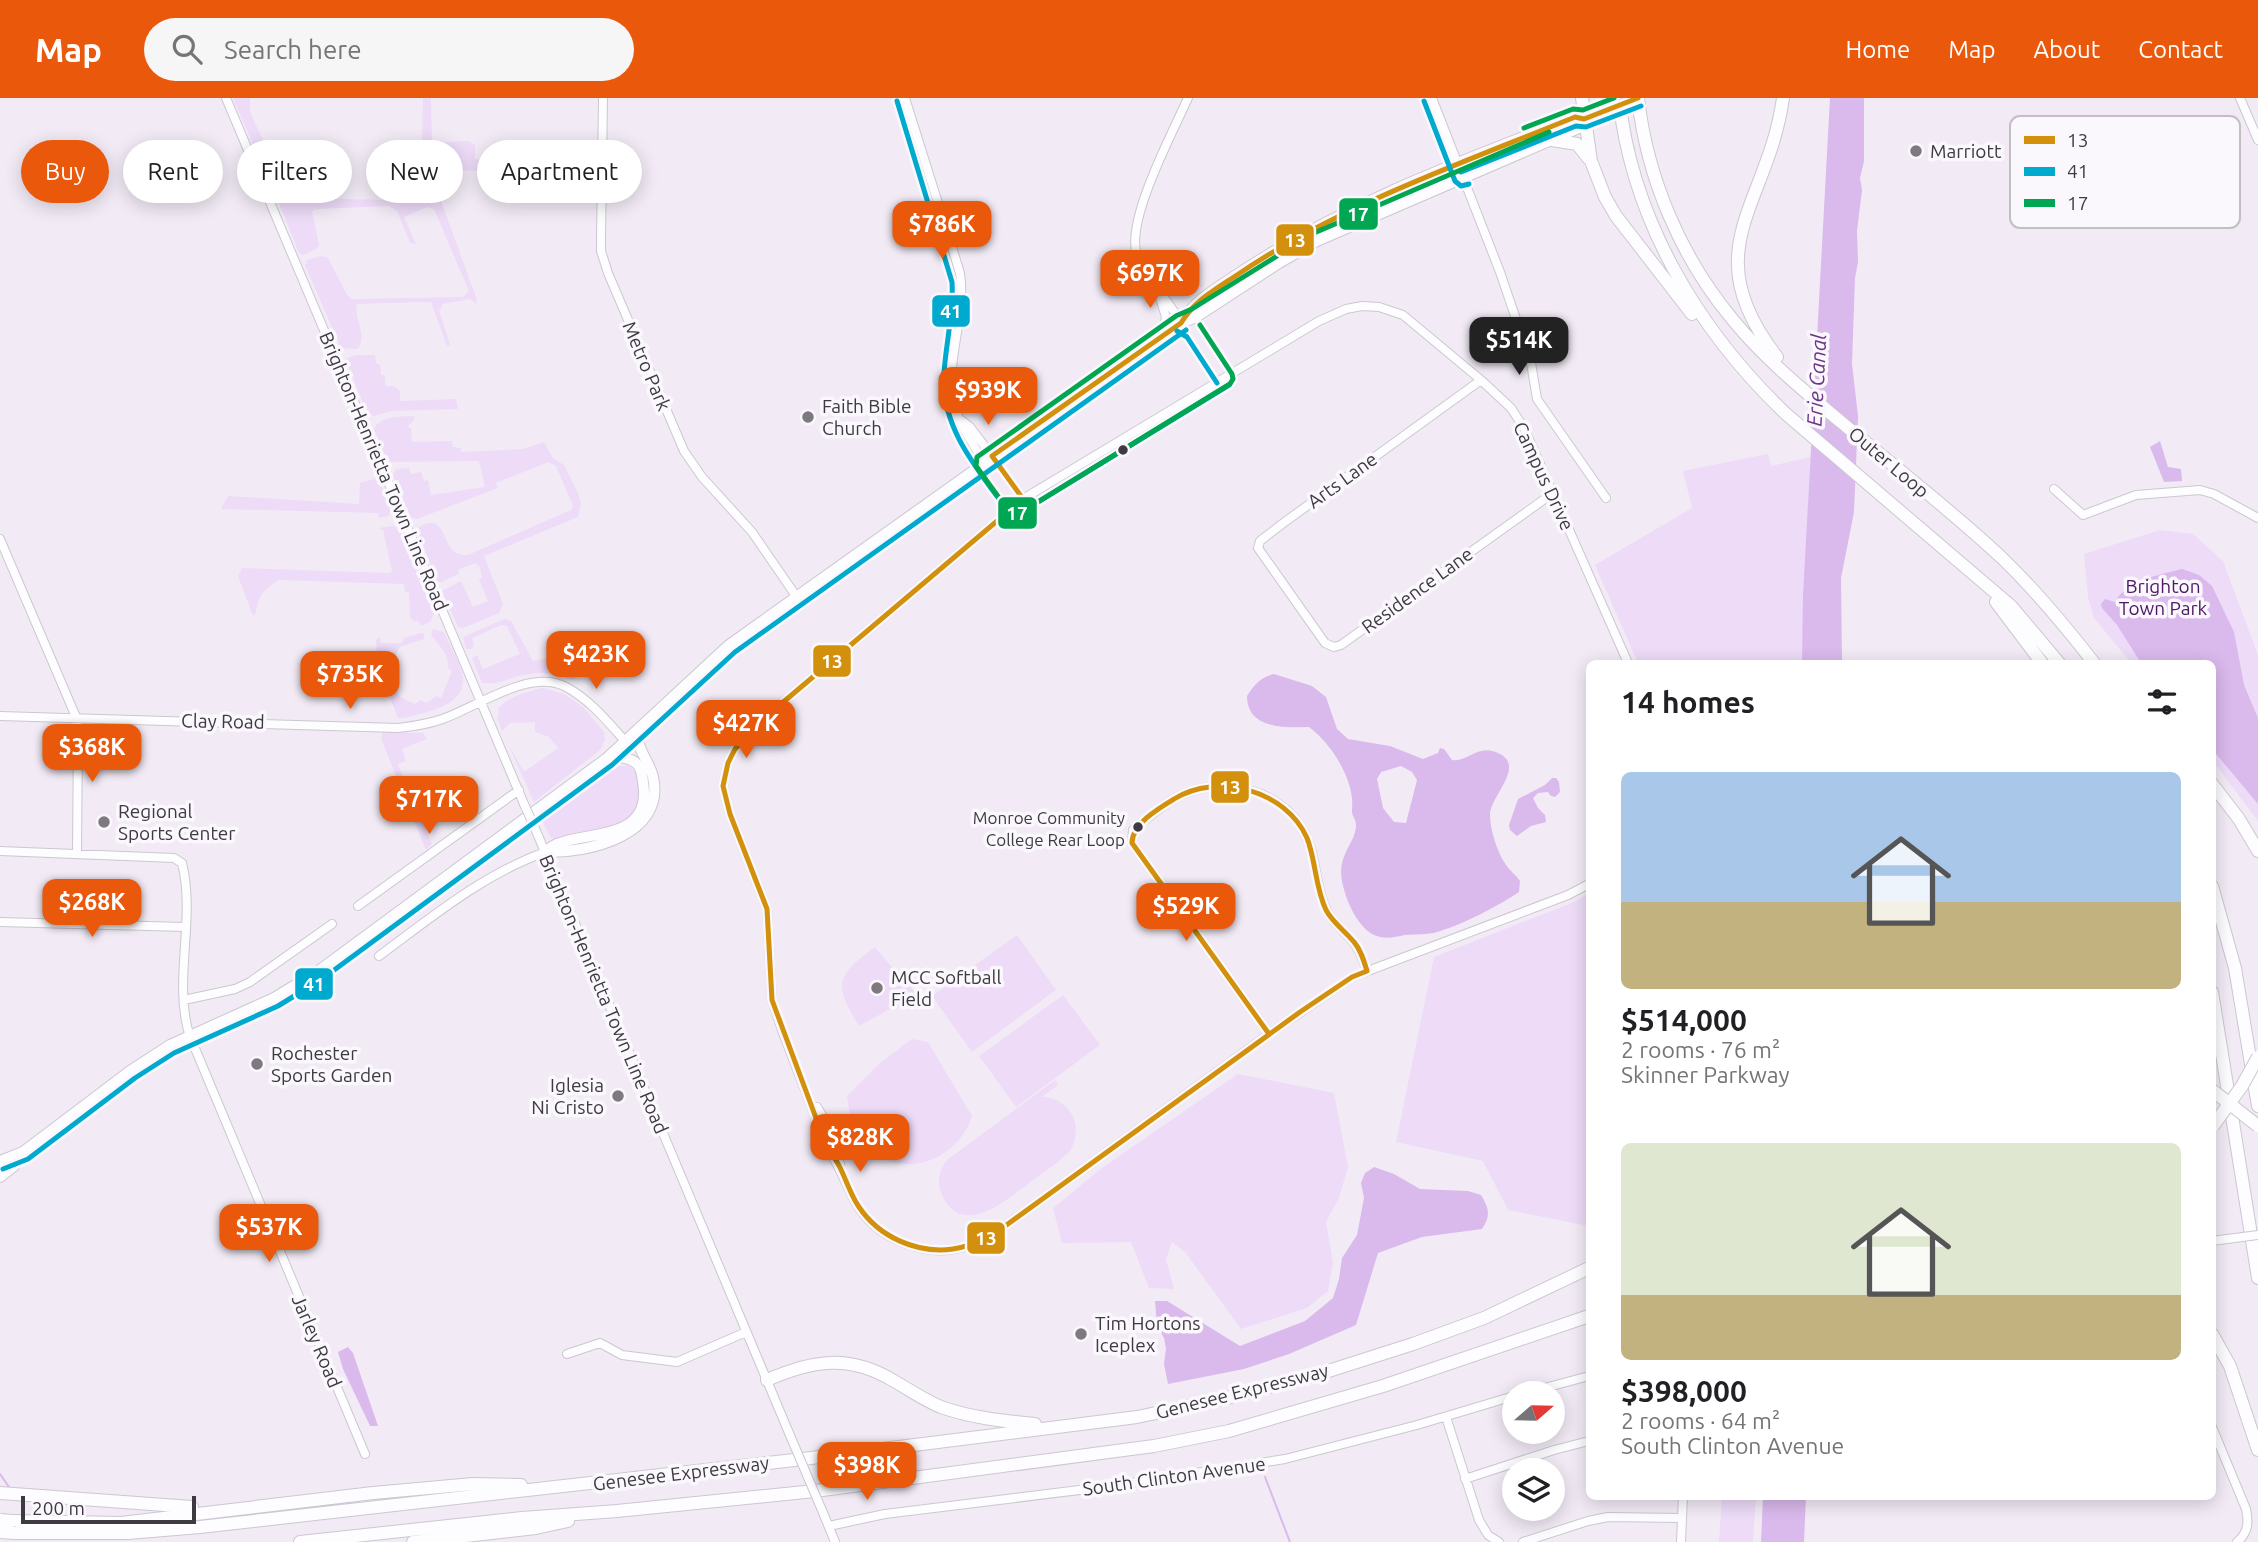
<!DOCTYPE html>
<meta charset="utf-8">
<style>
:root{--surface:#fff;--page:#f6f6f6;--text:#202124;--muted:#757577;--accent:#ea580c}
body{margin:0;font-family:Ubuntu,sans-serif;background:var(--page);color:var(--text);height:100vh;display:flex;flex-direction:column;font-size:26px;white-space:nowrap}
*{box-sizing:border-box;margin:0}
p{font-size:23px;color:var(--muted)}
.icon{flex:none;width:38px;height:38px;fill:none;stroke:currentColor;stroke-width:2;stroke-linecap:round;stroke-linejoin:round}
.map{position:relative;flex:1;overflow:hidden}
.details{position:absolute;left:1586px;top:562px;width:630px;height:840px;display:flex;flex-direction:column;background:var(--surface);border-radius:10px;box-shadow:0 4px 18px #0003}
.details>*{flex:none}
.hud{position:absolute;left:21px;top:42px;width:665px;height:63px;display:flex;gap:14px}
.needle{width:46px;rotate:70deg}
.fabs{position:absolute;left:1502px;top:1283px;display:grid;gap:14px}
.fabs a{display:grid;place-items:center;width:63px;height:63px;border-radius:50%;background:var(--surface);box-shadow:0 4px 18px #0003;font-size:35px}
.scale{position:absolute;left:21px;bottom:18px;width:175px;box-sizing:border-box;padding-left:7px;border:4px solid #3f3a42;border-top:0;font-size:19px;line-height:24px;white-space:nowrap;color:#3f3a42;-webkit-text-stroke:5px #faf8fc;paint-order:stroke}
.price{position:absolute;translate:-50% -60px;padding:0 16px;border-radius:14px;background:var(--accent);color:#fff;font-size:23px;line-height:46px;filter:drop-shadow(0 2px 4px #0008)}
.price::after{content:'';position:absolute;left:50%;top:42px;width:21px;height:16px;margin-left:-10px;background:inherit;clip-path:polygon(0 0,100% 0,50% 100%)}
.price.active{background:#222;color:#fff}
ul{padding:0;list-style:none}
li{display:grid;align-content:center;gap:14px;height:371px;padding:0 35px}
li span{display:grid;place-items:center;height:217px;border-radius:10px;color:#555}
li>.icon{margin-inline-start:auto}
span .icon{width:126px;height:126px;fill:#fffc;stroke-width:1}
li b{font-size:30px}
h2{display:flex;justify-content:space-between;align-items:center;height:84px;padding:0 35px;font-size:30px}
.tag{padding:0 24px;border-radius:32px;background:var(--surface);box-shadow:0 4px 18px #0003;font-size:24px;line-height:63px}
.tag.active{background:var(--accent);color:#fff}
header{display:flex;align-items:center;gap:42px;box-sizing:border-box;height:98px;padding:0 35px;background:var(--accent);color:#fff}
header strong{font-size:33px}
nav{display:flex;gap:38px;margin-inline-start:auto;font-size:24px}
.search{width:490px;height:63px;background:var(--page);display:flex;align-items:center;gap:18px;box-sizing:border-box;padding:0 24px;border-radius:38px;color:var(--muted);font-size:26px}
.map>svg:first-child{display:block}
.green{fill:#eddbf8}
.water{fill:#dab9ec;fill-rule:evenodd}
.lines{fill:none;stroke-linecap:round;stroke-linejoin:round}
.stream{stroke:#dab9ec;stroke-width:2}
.minor-casing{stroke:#ccc7d0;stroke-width:10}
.major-casing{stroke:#ccc7d0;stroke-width:12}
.highway-casing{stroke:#ccc7d0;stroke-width:14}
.minor{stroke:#fdfcfe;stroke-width:8}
.major{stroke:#fdfcfe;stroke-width:10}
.highway{stroke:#fdfcfe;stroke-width:12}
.minor-bridge-casing{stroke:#ccc7d0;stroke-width:10;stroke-linecap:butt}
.major-bridge-casing{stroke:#ccc7d0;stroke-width:12;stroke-linecap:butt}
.highway-bridge-casing{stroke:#ccc7d0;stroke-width:14;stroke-linecap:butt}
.minor-bridge{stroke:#fdfcfe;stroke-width:8}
.major-bridge{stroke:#fdfcfe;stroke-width:10}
.highway-bridge{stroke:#fdfcfe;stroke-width:12}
.bus-1-casing{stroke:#faf8fc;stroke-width:10}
.bus-2-casing{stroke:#faf8fc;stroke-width:10}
.bus-3-casing{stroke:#faf8fc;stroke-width:10}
.bus-1{stroke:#d2900d;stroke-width:5}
.bus-2{stroke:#00a9ce;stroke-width:5}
.bus-3{stroke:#00a651;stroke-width:5}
.poi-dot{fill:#7e7881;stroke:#faf8fc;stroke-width:2.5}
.bus-dot{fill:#3f3a42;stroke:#faf8fc;stroke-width:2.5}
.labels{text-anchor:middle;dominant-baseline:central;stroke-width:7;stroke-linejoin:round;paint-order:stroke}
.bus-label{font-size:17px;fill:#3f3a42;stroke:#faf8fc;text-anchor:end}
.poi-label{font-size:19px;fill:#3f3a42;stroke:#faf8fc;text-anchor:start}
.street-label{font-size:19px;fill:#3f3a42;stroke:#faf8fc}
.park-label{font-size:19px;fill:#4e1666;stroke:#faf8fc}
.water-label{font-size:21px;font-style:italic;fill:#6c3687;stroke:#faf8fc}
.key{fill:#faf8fc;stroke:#c2bfc4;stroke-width:2}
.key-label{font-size:19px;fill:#3f3a42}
.line-badge{stroke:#faf8fc;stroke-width:2.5}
.badge-label{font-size:19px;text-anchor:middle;font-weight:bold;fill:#fff}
</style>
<header>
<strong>Map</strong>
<div class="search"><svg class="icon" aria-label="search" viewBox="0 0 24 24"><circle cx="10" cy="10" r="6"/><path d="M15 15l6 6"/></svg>Search here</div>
<nav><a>Home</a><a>Map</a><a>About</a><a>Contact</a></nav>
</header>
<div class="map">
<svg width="2258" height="1444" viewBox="0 0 2258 1444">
<rect width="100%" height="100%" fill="#f2ebf6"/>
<path class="green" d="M233 0H250V14L280 79 279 84 274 87 270 86Z
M423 0H431L432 45 469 43 475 47V61L489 62V73L426 72 427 45 422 44Z
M281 94 295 100 441 103 476 199 477 206 470 201 442 206V210L439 212 450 247 447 248 431 204H421L357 206C353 221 369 238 357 251L341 250 305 167 307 162 321 158 328 160 347 197 352 201 463 199 469 193 434 111 427 109 404 119 416 146 410 145 397 113 389 108 317 111 312 113 319 147 316 151 303 157 299 155 277 100Z
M355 257H375L376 265 380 267 381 277H385V288H394L400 293V303L456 301 458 311 391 313 374 318 367 315 345 261Z
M414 318 415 321 408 328 411 331 412 344 452 343 453 349 461 350V354L523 351 544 344 553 360 564 367 578 395 581 406 578 419 484 458 503 506 499 515 463 530 458 529 442 493 461 483 473 509 488 503 479 482 482 480 480 469 475 465 458 472 459 476 441 484 437 483 418 435 419 429C452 411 437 460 468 457L571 412 573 408 556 368 548 364 496 385 498 390 417 421 411 420 393 377 396 371 409 370 411 376 421 374 424 383 428 382 431 397 485 389 479 363 388 364 374 331C381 317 399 319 414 318Z
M1768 356 1771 368 1810 359 1802 565H1638L1595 467 1692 410 1683 373Z
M374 381 380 384 391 413 388 418 379 420 378 415 221 411 228 398 359 406 360 385Z
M394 428 399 430 435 513 430 524 421 528 418 522 415 524 410 520 409 494H405L404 486 279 482C264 492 258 497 256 515L253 518 238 478 242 470 389 475 392 473 383 432 378 430Z
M2160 432 2193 436 2223 463 2258 557V723L2212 662V565H2131L2094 520 2088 499 2084 456Z
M505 521 511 523 533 563 602 549 628 538V550L584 561 576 566 585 571 574 582C559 577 545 573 530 576 509 578 505 587 482 585L472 560 477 557 483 571 520 556 507 528 501 527 472 540 474 548 471 551H466L463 539Z
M433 531 444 534C449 546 462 568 463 580 465 609 425 614 405 620H398L390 600 392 595 397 593 400 599 415 606 420 602 427 605 436 598 441 600 452 573 448 570C449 555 439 548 431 537Z
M421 535 424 536V541L400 549 393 562 377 559 376 543 378 540H380L381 545H402L404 540Z
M543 590 564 596 582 608 604 634 605 642 600 652 534 704 509 648 524 674 558 650 549 639 535 634V624L510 625 502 633 497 618 499 617 498 611C511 597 525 594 543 590Z
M383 634 423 635 427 641 402 651 406 663 398 666 432 746 426 752 381 641Z
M617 668H629L637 675 641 697 634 714 620 729 556 742 550 739 542 722 544 718Z
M1589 795V1128L1508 1112 1483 1063 1396 1044 1434 859 1574 804Z
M1017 837 1056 892 972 954 932 898Z
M875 849 900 879 904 878 914 893 912 901 896 912 894 909 859 928C833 886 836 878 875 849Z
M1063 897 1100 947 1016 1009 979 958Z
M912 941 928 944 972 1018C957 1065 897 1085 863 1044 852 1031 849 1014 847 998L880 965Z
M1238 976 1334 995 1348 1069 1339 1100 1326 1124 1333 1165 1328 1193 1307 1210 1241 1231 1185 1154 1172 1144 1166 1161 1174 1191 1149 1190 1131 1144 1062 1145 1053 1110 1102 1070Z
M1055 982 1058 987 1042 999C1070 1000 1085 1028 1070 1053 1059 1064 1045 1073 1032 1083 1007 1101 963 1142 942 1097 936 1083 939 1073 947 1062Z
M1722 1398H1756L1753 1444H1719Z"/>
<path class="water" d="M1830 0H1864V63L1860 80 1862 92 1857 133 1858 164 1855 180 1852 266 1858 318 1854 414 1841 480 1842 565H1802L1803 498Z
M2160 343 2168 369 2181 371 2182 383 2164 384 2150 349Z
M2182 471 2199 477 2212 488 2234 534 2244 587 2258 620V706L2212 651V565H2141L2117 527 2102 510 2101 506 2105 501 2115 504C2126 482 2160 477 2182 471Z
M1274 576 1312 588 1326 599 1337 631 1348 641 1390 648 1423 661 1438 655 1440 650 1444 651 1452 662C1467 664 1476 649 1492 653 1531 663 1491 697 1490 716 1490 732 1497 754 1506 767 1510 773 1516 777 1520 783L1519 794C1498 808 1462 827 1437 834 1427 837 1416 836 1405 837 1395 839 1385 842 1374 837 1357 829 1345 800 1342 783 1337 756 1356 745 1356 727 1356 721 1351 717 1352 711 1355 683 1332 646 1309 629 1285 630 1247 631 1247 598 1254 587 1261 579 1274 576ZM1401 668 1412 674 1417 682 1406 725 1394 724 1383 710 1377 681 1381 674Z
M1552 680H1556L1559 684 1560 694 1555 699 1551 698 1548 694 1538 695 1533 700 1538 710 1545 717 1546 724 1531 728 1517 738 1510 732 1509 727 1518 701 1545 687Z
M1374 1069 1394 1076 1420 1091 1468 1093 1481 1097C1489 1110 1491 1118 1482 1131L1422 1139 1378 1155 1356 1227 1289 1256 1244 1271 1168 1286 1164 1266 1166 1251 1164 1240 1157 1227 1155 1203H1167L1240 1248 1305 1223 1333 1200 1339 1181 1342 1160 1357 1137 1364 1100 1361 1085 1365 1075Z
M348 1249 353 1255 378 1328H370L343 1271 338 1254Z
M1763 1398H1806L1804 1444H1761Z"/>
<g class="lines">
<path class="stream" d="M0 1376 9 1389
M1265 1379 1290 1444"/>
<defs>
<path id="minor" d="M226 0 524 706
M603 0 601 140V153L608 175 684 353 702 379 752 434 796 498
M905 0 960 175C966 215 948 257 952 295 955 321 971 343 984 364
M1432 0 1500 174 1531 265 1537 301 1606 400
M2240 0 2258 42
M1160 200 1166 219 1162 238
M1181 225C1169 202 1146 182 1137 157 1125 123 1173 34 1188 0
M1481 282 1282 426 1260 443 1258 450 1325 545 1334 549 1341 547 1553 395
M961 322 970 329 992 358
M2054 391 2083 417 2136 397 2200 392 2214 396 2258 420
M0 441 76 619 78 634 77 756
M0 618 398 630C414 628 430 626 445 620 478 608 531 570 566 589 589 601 608 624 625 643
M534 728 789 1335
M0 753 174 760 182 765C196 821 173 881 189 936L365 1356
M1589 786 1568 797 1352 879 1269 936 994 1136C986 1139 978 1144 970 1147 930 1162 881 1143 859 1110 848 1094 839 1064 828 1052 824 1048 819 1047 815 1042L816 1020 783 935 772 902 767 811 730 716 723 688 728 665 735 651 768 617 1023 401 1319 223 1346 211 1362 208 1379 209 1403 217 1481 282 1511 310 1524 330 1628 565
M358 808 519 692
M0 824 185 829
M379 858C432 819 482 777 545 754
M184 902 235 891 250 884 332 826
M1269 936 1132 745 1133 732C1148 719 1168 702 1186 695 1227 679 1283 693 1304 734 1316 756 1315 783 1324 806 1329 821 1340 829 1350 840 1359 849 1363 862 1367 873
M817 1009 825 1022 833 1027 838 1034 835 1048 840 1066
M2212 1143 2227 1141
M567 1256 600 1245 622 1257 677 1264 746 1234
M1526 1295 1589 1278
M1446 1319 1479 1422 1488 1437 1499 1444
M2212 1329 2246 1411C2249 1425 2248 1435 2237 1444
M1465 1381 1554 1352 1589 1343
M824 1417 835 1444
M829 1428 885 1416 1112 1388 1285 1361 1417 1327 1514 1298
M1523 1444 1588 1423 1608 1419 1682 1420
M1681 1444 1683 1398"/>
<path id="major" d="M1181 225C1194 202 1219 189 1241 174 1344 106 1461 63 1575 19L1584 21 1591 19
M546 753C550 750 555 746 560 745 589 734 646 741 644 693 643 685 643 673 638 667 630 658 617 659 607 660
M545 754C587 755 666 738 653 679 649 662 638 654 636 634
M0 1063 23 1054 130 973 170 947 274 900 317 874 607 660 729 547 1181 225 1196 219 1279 165 1317 143 1579 30 1584 21
M0 1079 14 1068 23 1054"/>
<path id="highway" d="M1582 0 1591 63 1605 99 1616 118 1692 216
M1619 0C1632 122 1698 232 1786 316L2011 508 2059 565
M1638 0C1647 80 1681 160 1733 222 1764 260 1803 292 1841 324 1895 369 1952 413 2003 461 2036 493 2066 529 2094 565
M1552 42 1577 46 1589 61
M1777 259C1693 151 1768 108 1783 0
M1996 504 2042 565
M2212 686 2239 721 2258 753
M2212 788 2235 870 2258 1008
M2212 894 2258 1180
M2212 1236 2230 1268 2258 1352
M767 1282C813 1262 849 1256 894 1283 910 1292 924 1302 941 1309 972 1320 1003 1323 1035 1326
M0 1395 192 1409
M12 1423 121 1425 373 1395 473 1386 521 1387
M15 1435H128L200 1429 803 1361 1137 1319 1223 1301 1319 1276 1413 1246 1484 1220 1589 1170
M300 1444 522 1420 617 1413 815 1393 1154 1348 1229 1333 1383 1288 1589 1218
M413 1444 536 1430 568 1423"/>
</defs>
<use href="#minor" class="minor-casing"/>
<use href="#major" class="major-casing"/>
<use href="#highway" class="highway-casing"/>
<use href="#minor" class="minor"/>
<use href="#major" class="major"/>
<use href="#highway" class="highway"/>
<defs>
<path id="minor-bridge" d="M524 706 534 728
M2227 1141 2258 1137
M789 1335 824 1417"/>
<path id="major-bridge" d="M1594 18 1638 0"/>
<path id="highway-bridge" d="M2212 992 2258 1028
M2213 1028 2242 988 2258 959
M0 1422 12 1423
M0 1434 15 1435"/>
</defs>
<use href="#minor-bridge" class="minor-bridge-casing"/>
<use href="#major-bridge" class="major-bridge-casing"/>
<use href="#highway-bridge" class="highway-bridge-casing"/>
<use href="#minor-bridge" class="minor-bridge"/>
<use href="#major-bridge" class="major-bridge"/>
<use href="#highway-bridge" class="highway-bridge"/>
<defs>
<path id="bus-1" d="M992 358 1023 401 768 617 735 651 728 665 723 688 730 716 767 811 772 902 816 1020 815 1042C819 1046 824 1048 828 1052 843 1067 847 1092 859 1109 879 1139 917 1156 953 1151 968 1149 981 1142 994 1136L1300 914 1352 879 1367 873C1364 863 1361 852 1354 844 1345 833 1333 825 1326 812 1315 789 1316 763 1307 740 1286 692 1217 674 1174 701 1159 710 1132 726 1132 745L1269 936
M992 358 1181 225C1194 203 1216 191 1237 177 1340 107 1460 66 1575 19L1584 21 1638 0"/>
<path id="bus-2" d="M897 3 952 184C954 214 946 244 944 275 940 329 978 372 1008 413
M1424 3 1455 83 1461 88 1469 86
M1461 74 1576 28 1586 29 1641 8
M1177 233 1187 239 1217 285
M1020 415 1229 287
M3 1071 28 1061 135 980 174 955 278 908 322 881 612 667 735 554 1186 232"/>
<path id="bus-3" d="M1524 30 1573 11 1583 12 1614 0
M1178 217 1192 211 1314 135 1549 34
M1176 218 977 359 976 368 1010 415H1020L1230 286 1233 281 1232 276 1200 227"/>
</defs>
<use href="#bus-1" class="bus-1-casing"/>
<use href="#bus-2" class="bus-2-casing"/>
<use href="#bus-3" class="bus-3-casing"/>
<use href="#bus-1" class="bus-1"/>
<use href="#bus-2" class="bus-2"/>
<use href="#bus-3" class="bus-3"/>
</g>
<g class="poi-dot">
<circle cx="1916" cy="53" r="7"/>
<circle cx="808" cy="319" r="7"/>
<circle cx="104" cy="724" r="7"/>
<circle cx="877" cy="890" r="7"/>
<circle cx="257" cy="966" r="7"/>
<circle cx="618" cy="998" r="7"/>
<circle cx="1081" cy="1236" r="7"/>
</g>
<g class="bus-dot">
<circle cx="1123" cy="352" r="6"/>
<circle cx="1138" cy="729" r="6"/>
</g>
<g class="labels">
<g class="bus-label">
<text x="1125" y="719">Monroe Community<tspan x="1125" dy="22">College Rear Loop</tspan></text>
</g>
<g class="poi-label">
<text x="1930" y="53">Marriott</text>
<text x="822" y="308">Faith Bible<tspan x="822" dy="22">Church</tspan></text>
<text x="118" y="713">Regional<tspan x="118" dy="22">Sports Center</tspan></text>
<text x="891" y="879">MCC Softball<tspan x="891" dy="22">Field</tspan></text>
<text x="271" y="955">Rochester<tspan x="271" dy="22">Sports Garden</tspan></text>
<text x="604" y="987" text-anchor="end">Iglesia<tspan x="604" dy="22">Ni Cristo</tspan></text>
<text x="1095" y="1225">Tim Hortons<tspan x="1095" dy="22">Iceplex</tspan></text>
</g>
<g class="street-label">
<text transform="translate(647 268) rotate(67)">Metro Park</text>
<text transform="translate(1889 364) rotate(40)">Outer Loop</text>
<text transform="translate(384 373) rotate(67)">Brighton-Henrietta Town Line Road</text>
<text transform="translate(1544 378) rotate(65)">Campus Drive</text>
<text transform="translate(1342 382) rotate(-36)">Arts Lane</text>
<text transform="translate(1417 492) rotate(-36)">Residence Lane</text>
<text transform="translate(223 623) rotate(1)">Clay Road</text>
<text transform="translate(604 896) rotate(67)">Brighton-Henrietta Town Line Road</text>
<text transform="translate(317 1243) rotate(67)">Jarley Road</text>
<text transform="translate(1242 1293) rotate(-14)">Genesee Expressway</text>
<text transform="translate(681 1375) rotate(-7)">Genesee Expressway</text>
<text transform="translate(1174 1378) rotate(-8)">South Clinton Avenue</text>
</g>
<g class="park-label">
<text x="2163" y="488">Brighton<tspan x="2163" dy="22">Town Park</tspan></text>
</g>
<g class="water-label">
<text transform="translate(1816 282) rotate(-87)">Erie Canal</text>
</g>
</g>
<rect x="2010" y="18" width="230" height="112" rx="10" class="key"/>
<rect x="2024" y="38" width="31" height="8" fill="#d2900d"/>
<rect x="2024" y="69" width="31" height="9" fill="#00a9ce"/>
<rect x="2024" y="101" width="31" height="8" fill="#00a651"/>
<g class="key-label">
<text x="2067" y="49">13</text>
<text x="2067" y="80">41</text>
<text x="2067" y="112">17</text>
</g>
<g class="line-badge">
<rect x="1338" y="99" width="41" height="34" rx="7" fill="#00a651"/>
<rect x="1275" y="125" width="40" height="34" rx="7" fill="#d2900d"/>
<rect x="931" y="196" width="40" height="34" rx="7" fill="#00a9ce"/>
<rect x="997" y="398" width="41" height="34" rx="7" fill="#00a651"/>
<rect x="812" y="546" width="40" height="34" rx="7" fill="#d2900d"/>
<rect x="1210" y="672" width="40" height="34" rx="7" fill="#d2900d"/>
<rect x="294" y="869" width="40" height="34" rx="7" fill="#00a9ce"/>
<rect x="966" y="1123" width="40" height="34" rx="7" fill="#d2900d"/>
</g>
<g class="badge-label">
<text x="1358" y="123">17</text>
<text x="1295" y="149">13</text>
<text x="951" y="220">41</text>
<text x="1017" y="422">17</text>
<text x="832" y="570">13</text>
<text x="1230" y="696">13</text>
<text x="314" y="893">41</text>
<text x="986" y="1147">13</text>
</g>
</svg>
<div class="fabs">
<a><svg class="needle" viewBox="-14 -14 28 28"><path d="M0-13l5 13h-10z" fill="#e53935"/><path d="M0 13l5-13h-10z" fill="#757577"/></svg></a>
<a><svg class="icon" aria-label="layers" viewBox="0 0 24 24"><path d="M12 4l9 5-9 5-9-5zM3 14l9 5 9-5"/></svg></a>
</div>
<div class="scale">200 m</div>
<b class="price" style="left:942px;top:163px">$786K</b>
<b class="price" style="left:1150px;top:212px">$697K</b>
<b class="price active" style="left:1519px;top:279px">$514K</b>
<b class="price" style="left:988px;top:329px">$939K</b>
<b class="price" style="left:596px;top:593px">$423K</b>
<b class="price" style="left:350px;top:613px">$735K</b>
<b class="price" style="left:746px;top:662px">$427K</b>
<b class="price" style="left:92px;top:686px">$368K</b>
<b class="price" style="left:429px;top:738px">$717K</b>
<b class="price" style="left:92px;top:841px">$268K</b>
<b class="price" style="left:1186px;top:845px">$529K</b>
<b class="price" style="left:860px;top:1076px">$828K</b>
<b class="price" style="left:269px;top:1166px">$537K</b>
<b class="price" style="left:867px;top:1404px">$398K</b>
<div class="hud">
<a class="tag active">Buy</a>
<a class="tag">Rent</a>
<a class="tag">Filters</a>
<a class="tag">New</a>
<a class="tag">Apartment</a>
</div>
<section class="details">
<h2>14 homes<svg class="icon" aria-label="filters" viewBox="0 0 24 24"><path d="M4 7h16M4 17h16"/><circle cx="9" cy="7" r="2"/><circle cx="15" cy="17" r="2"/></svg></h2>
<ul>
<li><span style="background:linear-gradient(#a9c7e8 60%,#c2b280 0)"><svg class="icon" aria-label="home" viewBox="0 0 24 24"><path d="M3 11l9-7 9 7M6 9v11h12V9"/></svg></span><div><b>$514,000</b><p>2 rooms · 76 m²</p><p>Skinner Parkway</p></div></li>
<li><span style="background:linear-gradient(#dfe7d0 70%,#c2b280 0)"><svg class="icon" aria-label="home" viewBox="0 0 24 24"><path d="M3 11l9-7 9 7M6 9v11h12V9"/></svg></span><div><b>$398,000</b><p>2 rooms · 64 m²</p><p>South Clinton Avenue</p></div></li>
</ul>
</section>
</div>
